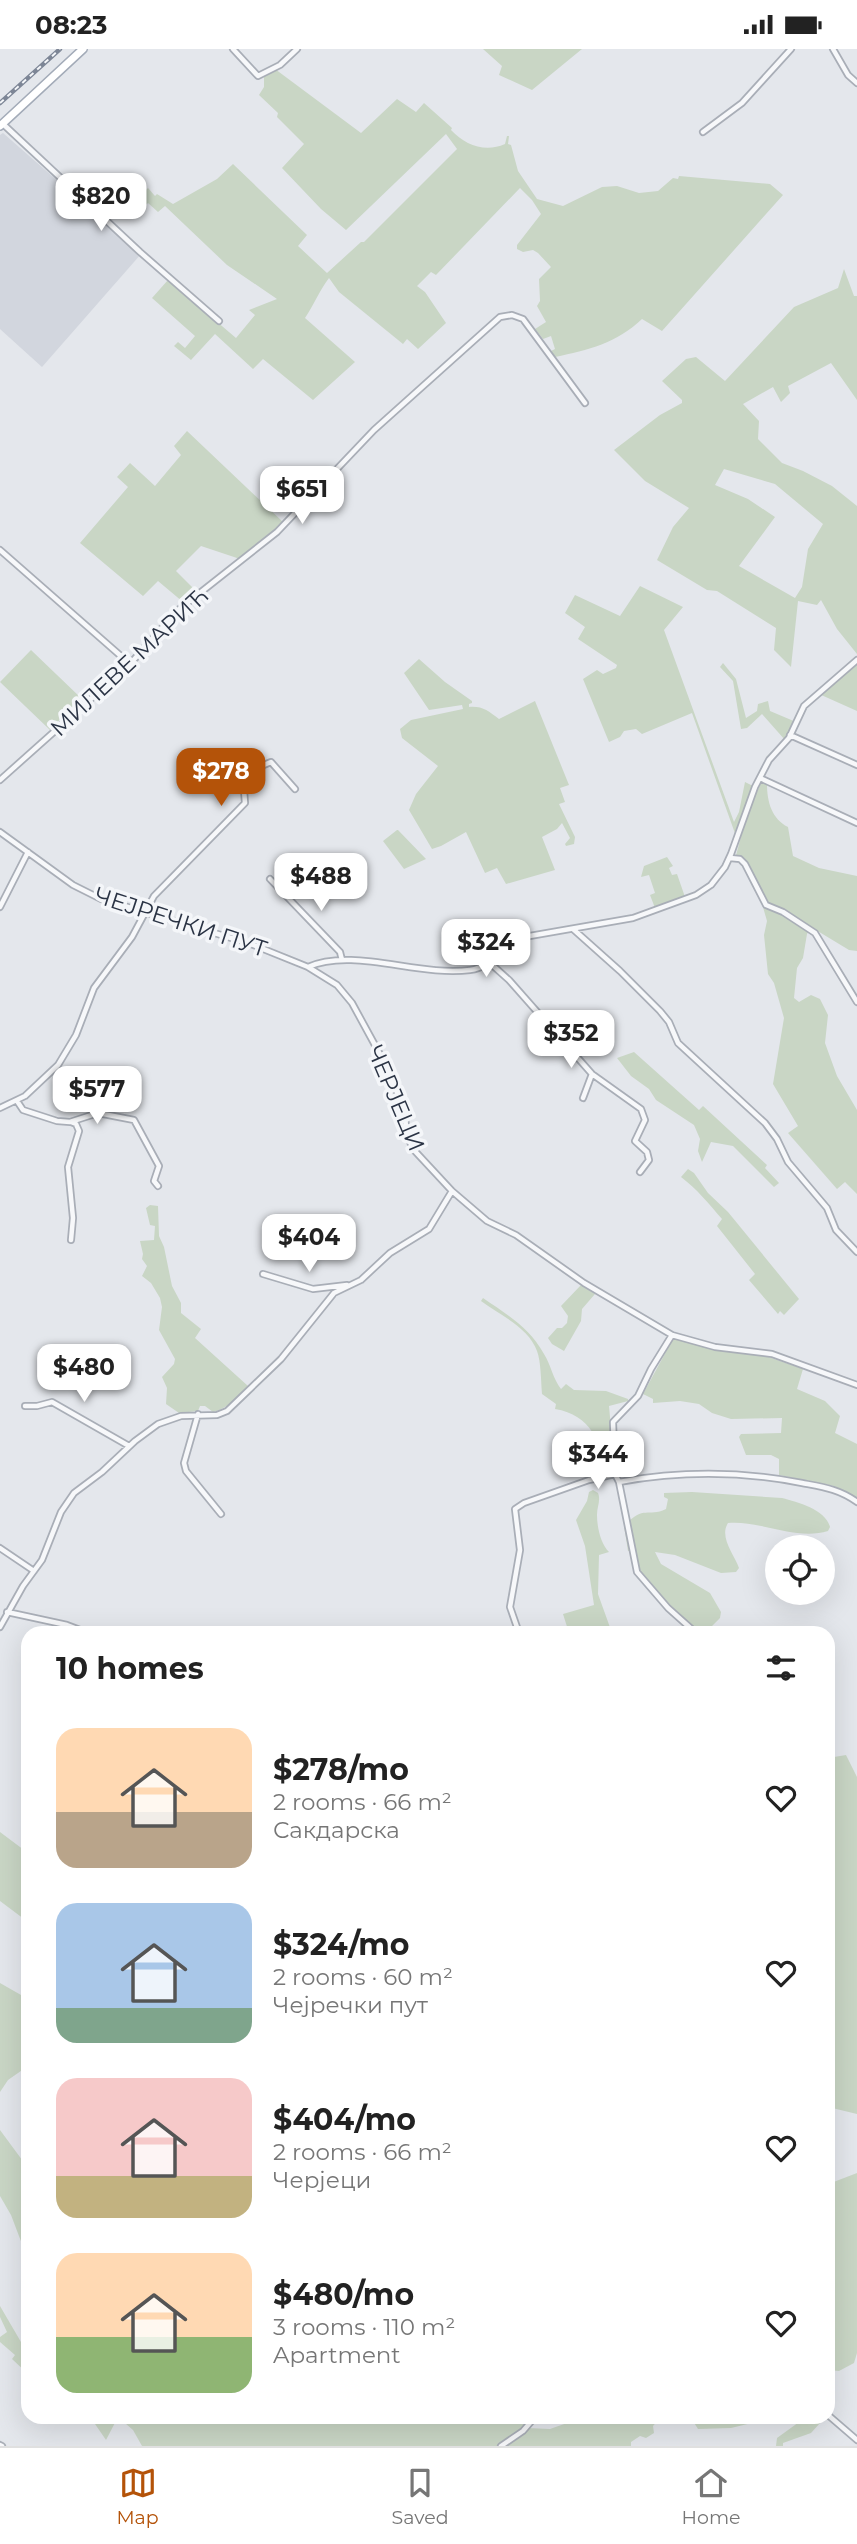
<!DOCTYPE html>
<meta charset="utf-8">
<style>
:root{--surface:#fff;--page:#f2f2f2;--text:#222;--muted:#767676;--line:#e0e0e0;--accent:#b45309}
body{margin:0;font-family:Montserrat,sans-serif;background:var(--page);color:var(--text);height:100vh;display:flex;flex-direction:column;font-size:26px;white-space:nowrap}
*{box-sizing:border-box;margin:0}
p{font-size:23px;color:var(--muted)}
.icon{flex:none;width:38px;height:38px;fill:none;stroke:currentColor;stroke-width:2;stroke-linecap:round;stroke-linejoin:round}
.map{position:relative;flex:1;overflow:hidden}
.drawer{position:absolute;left:21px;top:1577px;width:814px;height:798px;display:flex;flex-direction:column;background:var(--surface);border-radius:21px;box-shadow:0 7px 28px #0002}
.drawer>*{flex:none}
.controls{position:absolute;left:765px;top:1486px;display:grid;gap:14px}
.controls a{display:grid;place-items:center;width:70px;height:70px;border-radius:50%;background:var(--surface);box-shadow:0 7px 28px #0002;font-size:35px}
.price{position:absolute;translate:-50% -60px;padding:0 16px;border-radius:14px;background:#fff;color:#222;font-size:23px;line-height:46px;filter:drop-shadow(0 2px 4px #0008)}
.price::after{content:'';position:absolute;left:50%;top:42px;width:21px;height:16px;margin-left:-10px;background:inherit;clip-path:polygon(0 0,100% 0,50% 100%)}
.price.on{background:var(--accent);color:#fff}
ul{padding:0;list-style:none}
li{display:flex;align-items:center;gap:21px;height:175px;padding:0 35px}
li span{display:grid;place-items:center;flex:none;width:196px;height:140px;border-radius:21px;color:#555}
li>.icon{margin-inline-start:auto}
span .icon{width:84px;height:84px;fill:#fffc;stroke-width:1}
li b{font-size:30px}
h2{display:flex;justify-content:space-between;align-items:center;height:84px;padding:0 35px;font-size:30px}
.status{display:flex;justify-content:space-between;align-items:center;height:49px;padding:0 35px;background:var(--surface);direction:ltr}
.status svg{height:19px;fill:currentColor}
.dock{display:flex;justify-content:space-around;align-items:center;height:98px;border-top:2px solid var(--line);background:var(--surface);font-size:19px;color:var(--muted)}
.dock a{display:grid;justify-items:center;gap:4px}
.dock .on{color:var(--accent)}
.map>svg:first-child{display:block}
.built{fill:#d2d6de}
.green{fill:#c9d6c5;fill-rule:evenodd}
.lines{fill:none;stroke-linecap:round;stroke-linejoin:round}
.street-casing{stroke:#a9aeb7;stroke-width:8}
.primary-casing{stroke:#a3abb8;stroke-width:10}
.street{stroke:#f7f8fa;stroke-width:4.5}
.primary{stroke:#fff;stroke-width:7}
.rail-casing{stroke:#7d8696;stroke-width:4.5}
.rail{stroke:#f4f6f9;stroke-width:2;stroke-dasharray:5;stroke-linecap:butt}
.labels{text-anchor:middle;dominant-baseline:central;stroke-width:7;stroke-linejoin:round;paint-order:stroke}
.street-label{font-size:23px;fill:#2b3445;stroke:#f4f6f9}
</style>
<div class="status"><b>08:23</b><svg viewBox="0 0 49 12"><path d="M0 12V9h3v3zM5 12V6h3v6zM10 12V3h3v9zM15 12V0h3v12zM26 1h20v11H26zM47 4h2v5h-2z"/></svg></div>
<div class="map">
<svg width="857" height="2397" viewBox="0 0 857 2397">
<rect width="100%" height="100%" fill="#e4e7ec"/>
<path class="built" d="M3 84 141 205 42 318 0 280V86Z"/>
<path class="green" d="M483 0H582L532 41 499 26 502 17Z
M275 20 361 84 397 50 416 63 424 54 452 79 451 81C465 96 485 104 505 95L507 87H509L508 95 511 96 518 122 537 150 563 157 602 138 617 137 639 144 658 142 673 129 678 130 679 127 770 135 783 146 662 282 642 270C617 294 588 301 555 308L551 302 555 300 551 287 543 290 535 280 546 273 537 257 540 252 539 230 551 218 538 204 533 201 523 203 517 200V196L541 165 532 151 520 139 436 226 431 223 417 237 425 243 446 274 418 300 407 290 403 295 339 243 329 229C319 242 314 256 305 269L355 313 313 351 263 310 253 320 215 285 191 311 174 297 178 293 185 299 195 287 152 249 168 231 236 289 255 266 249 261 277 250 227 216 165 157 158 163 148 154 130 170 120 158 141 136 146 141 148 139 155 147 157 145 173 155 217 130 233 115 307 186 298 197 327 224 361 193H364L457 100 446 85 346 181 321 160 282 119 304 95 277 68 278 64 259 46 264 38V27Z
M844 220 854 247H857V351L831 314 788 337 790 344 781 353 773 338 743 355 759 372 758 390 782 414 803 422 832 437 857 457V605L837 580 821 551 817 556 798 552 791 618 774 601 776 579 717 542 707 541 657 511 673 478 689 459 645 432 614 401 660 366 682 354V351L662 332 686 310 696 308 725 332 794 258 838 239ZM724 420 775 435 823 475 808 500 802 538 795 549 739 517 775 468 748 450 715 436Z
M187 382 283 473 240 510 201 497 176 522 196 542 183 553 158 532 143 547 80 494 128 438 117 428 130 414 155 437 181 406 174 397Z
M640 537 683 558 664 581 734 773 739 763 745 733 755 738 737 790 692 664 642 685 636 680 624 682 620 688 609 693 583 630 597 621 603 625 616 619 617 616 578 590 585 578 565 564 575 546 620 567Z
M31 601 81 649 50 681 0 633Z
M419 610 445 633 472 652V654L469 655V658C483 657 488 662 499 670L535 652 569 736 560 739 565 753 559 755 575 788 574 795 566 797 565 795 570 789 562 774 557 780 542 788 555 821 506 835 497 819 485 824 466 783 441 797 432 800 409 761 416 745 438 717 402 689 400 680 411 671 463 660 462 656 429 661 404 624Z
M723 614 736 630 746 669 757 662 758 655 768 652 770 662 796 673 787 692 769 711 766 708 785 691 762 665 747 679 741 680 733 632 720 618Z
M857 615V662L819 645Z
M762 732 767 735C767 753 772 770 788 778L793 807 819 819 857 827V902L849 901 811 878 807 885 803 909 797 919 794 949 799 953 811 946 820 950 828 966 825 994 837 1027 857 1061V1145L845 1133 837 1140 788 1084 798 1077 773 1035 784 969 774 934 768 925 764 886 767 872 760 848 742 814 735 810 748 762Z
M397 781H398L426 810 404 820 383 792Z
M667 808 673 817 669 819 672 826 677 825 685 848 655 859 650 846 655 844 649 826 641 828 644 817Z
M634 1003 699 1061 703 1057 767 1116 765 1119 779 1134 774 1138 733 1097 711 1093 702 1113 698 1102 700 1090 694 1076 656 1051 649 1040 631 1027 617 1009Z
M688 1120 694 1124 708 1144 728 1163 799 1250 784 1266 780 1262 778 1265 749 1231 755 1225 717 1177 722 1170C709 1155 697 1140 681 1128Z
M150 1156 158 1157 159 1187 164 1198 172 1237 181 1254V1264L201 1280 195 1289 248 1337C237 1348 229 1359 213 1363L205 1357H200L198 1362 179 1364 166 1355 167 1339 162 1328 174 1315 175 1310 159 1281 162 1258 160 1249 151 1234 142 1227 147 1217 142 1210 143 1205 140 1192 154 1191 155 1177 150 1176 146 1159Z
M581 1236 595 1245 582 1260 581 1272 564 1302 552 1295 548 1289 557 1279H562L567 1274 568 1267 561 1257Z
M483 1249C509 1267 529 1278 544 1305 551 1316 553 1330 561 1340L566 1335 574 1341 606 1342 628 1350V1352L609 1357 615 1424 606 1425C601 1393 591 1366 555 1360L556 1355 542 1345C541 1333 541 1312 537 1302 529 1279 500 1266 481 1252Z
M674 1288 710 1299 760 1305 803 1320 797 1340 825 1352 840 1367 835 1384 857 1395V1450L834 1437 779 1426V1410L771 1406H746L739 1388 741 1385 781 1384 782 1369 731 1370 712 1364 699 1355 680 1352 653 1354V1350L643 1345Z
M593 1441 598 1444C601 1452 597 1457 597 1466 597 1479 601 1495 609 1503L599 1506 598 1545 612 1584H569L563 1565 594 1556 585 1497 576 1471 587 1452 589 1443Z
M692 1443 782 1449C798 1453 826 1461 830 1478L828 1482C796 1492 760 1471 728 1474 719 1488 734 1505 739 1519L736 1523 721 1524 675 1506 655 1503 661 1515 710 1544 721 1563 720 1569 705 1584H700L670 1558 640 1524 633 1502H628L624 1477C645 1455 647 1469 666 1460L668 1450 664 1448V1444Z
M846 1706 857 1728V2065L828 2058V1709Z
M0 1783 28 1804V1873L0 1852Z
M0 1934 28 1950V2017L8 2031 0 2043Z
M0 2081 28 2119V2233L22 2212 27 2208 11 2166 0 2147Z
M857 2124V2304L854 2314 839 2322 828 2321V2146L831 2144V2134Z
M0 2257 28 2305V2325L12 2310 15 2306 0 2293V2288L7 2283 0 2268Z
M85 2368H534L527 2379 550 2380 584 2368H661L653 2377 654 2384 646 2389 640 2387 631 2393V2397H142L133 2381 118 2368 106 2391 95 2375Z
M672 2368H777L731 2379 698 2380 693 2372Z
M806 2368H820L821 2373 811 2384 783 2394V2397H776L777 2389Z"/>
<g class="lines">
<defs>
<path id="street" d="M233 0 258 27 280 16 297 0
M833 0 848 26 857 34
M3 75 140 203 219 272
M703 83 742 54 791 0
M0 501 130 615
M790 686 857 716
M760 729 857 774
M0 731 130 615 177 562 277 483 374 381 500 268 512 266 523 270 585 354
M0 783 73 836 101 850 251 895 308 918C353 898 419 928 470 921 493 918 504 896 524 888L633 869 696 846 711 836 725 818 731 805 755 738 769 711 789 689 804 657 857 611
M730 809 740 810 745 815 766 856 783 863 815 884 857 953
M270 830 340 903 342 911
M0 858 28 803
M573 880 620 922 660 962 669 973 678 994 765 1074 777 1090 788 1113 827 1159 836 1181 857 1203
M490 914 509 931 592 1025 641 1060 645 1071 635 1092 647 1103 649 1111 640 1123
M308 918 337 936 352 954 382 1009 404 1059 407 1086 413 1100 452 1142 487 1172 516 1186 584 1234 672 1286 715 1298 772 1305 857 1336
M583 1049 592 1025
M17 1052 23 1061 57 1072 70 1073 98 1064 134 1071 159 1117 154 1132 158 1137
M0 1059 25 1047 58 1016 76 986 94 939 132 888 154 847 245 754 244 741 249 728 259 718 271 713 295 740
M71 1073 76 1075 79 1082 68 1118 73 1169 71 1191
M263 1225 313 1240 347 1236
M25 1357H37L52 1353 129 1397
M198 1365 184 1414 186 1422 221 1465
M615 1425 613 1373 638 1347 651 1320 672 1286
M619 1433C680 1422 741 1422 802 1434 823 1438 839 1440 857 1453
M0 1499 34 1522
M7 1563 67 1576 88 1584
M0 1578 23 1537 42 1511 61 1463 74 1444 102 1423 135 1392 158 1375 181 1367 217 1366 227 1362 281 1310 334 1244 361 1231 390 1204 429 1180 452 1142
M519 1584 510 1558 520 1501 515 1460 524 1454 589 1431 615 1425 619 1433 637 1523 668 1559 696 1584
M828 2366 857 2391
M0 2396 2 2397
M501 2397 523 2382 535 2368"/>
<path id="primary" d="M0 77 83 0"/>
</defs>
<use href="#street" class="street-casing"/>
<use href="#primary" class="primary-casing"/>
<use href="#street" class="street"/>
<use href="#primary" class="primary"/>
<defs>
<path id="rail" d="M0 54 60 0"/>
</defs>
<use href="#rail" class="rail-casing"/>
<use href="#rail" class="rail"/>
</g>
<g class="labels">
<g class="street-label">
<text transform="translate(129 613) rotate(-43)">МИЛЕВЕ МAРИЋ</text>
<text transform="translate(181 873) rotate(18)">ЧЕЈРЕЧКИ ПУТ</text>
<text transform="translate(396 1049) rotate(67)">ЧЕРЈЕЦИ</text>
</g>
</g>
</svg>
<div class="controls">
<a><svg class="icon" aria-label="locate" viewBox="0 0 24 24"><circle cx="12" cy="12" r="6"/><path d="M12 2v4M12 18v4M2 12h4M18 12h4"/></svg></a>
</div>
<b class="price" style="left:101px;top:184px">$820</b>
<b class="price" style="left:302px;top:477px">$651</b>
<b class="price on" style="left:221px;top:759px">$278</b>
<b class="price" style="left:321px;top:864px">$488</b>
<b class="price" style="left:486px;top:930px">$324</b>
<b class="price" style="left:571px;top:1021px">$352</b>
<b class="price" style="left:97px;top:1077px">$577</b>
<b class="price" style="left:309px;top:1225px">$404</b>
<b class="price" style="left:84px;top:1355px">$480</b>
<b class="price" style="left:598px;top:1442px">$344</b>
<section class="drawer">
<h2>10 homes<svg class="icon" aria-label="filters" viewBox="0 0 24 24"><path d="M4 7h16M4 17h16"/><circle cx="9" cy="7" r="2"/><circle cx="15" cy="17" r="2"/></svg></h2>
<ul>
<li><span style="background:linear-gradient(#ffd9b3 60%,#b9a48a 0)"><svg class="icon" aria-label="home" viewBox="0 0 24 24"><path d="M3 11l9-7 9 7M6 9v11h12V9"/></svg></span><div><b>$278/mo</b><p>2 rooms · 66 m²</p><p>Сакдарска</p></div><svg class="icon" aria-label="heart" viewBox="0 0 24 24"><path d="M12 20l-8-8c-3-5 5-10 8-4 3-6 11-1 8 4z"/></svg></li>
<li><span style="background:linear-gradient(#a9c7e8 75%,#7fa58c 0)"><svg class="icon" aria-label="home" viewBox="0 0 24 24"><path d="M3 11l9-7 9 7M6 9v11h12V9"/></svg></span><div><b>$324/mo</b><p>2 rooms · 60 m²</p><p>Чејречки пут</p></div><svg class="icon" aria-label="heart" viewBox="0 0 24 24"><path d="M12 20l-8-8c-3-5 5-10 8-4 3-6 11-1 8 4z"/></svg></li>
<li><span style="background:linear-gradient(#f6c9c9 70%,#c2b280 0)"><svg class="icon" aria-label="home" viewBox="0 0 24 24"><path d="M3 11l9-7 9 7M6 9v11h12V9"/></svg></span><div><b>$404/mo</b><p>2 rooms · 66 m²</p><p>Черјеци</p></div><svg class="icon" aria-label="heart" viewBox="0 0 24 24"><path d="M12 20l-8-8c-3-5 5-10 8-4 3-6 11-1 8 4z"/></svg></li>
<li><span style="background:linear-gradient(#ffd9b3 60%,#8fb573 0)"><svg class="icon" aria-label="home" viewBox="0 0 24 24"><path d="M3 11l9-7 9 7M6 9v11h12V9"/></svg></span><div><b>$480/mo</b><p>3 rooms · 110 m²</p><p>Apartment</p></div><svg class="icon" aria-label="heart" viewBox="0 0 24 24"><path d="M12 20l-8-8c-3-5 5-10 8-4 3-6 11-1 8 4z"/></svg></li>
</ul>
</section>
</div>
<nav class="dock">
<a class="on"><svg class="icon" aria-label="map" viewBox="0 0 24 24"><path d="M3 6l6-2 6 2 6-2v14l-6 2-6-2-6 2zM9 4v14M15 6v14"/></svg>Map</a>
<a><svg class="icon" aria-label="saved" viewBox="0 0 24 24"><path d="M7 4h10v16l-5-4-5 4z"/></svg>Saved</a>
<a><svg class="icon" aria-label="home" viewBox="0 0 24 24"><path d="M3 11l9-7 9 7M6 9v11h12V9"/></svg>Home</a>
</nav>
